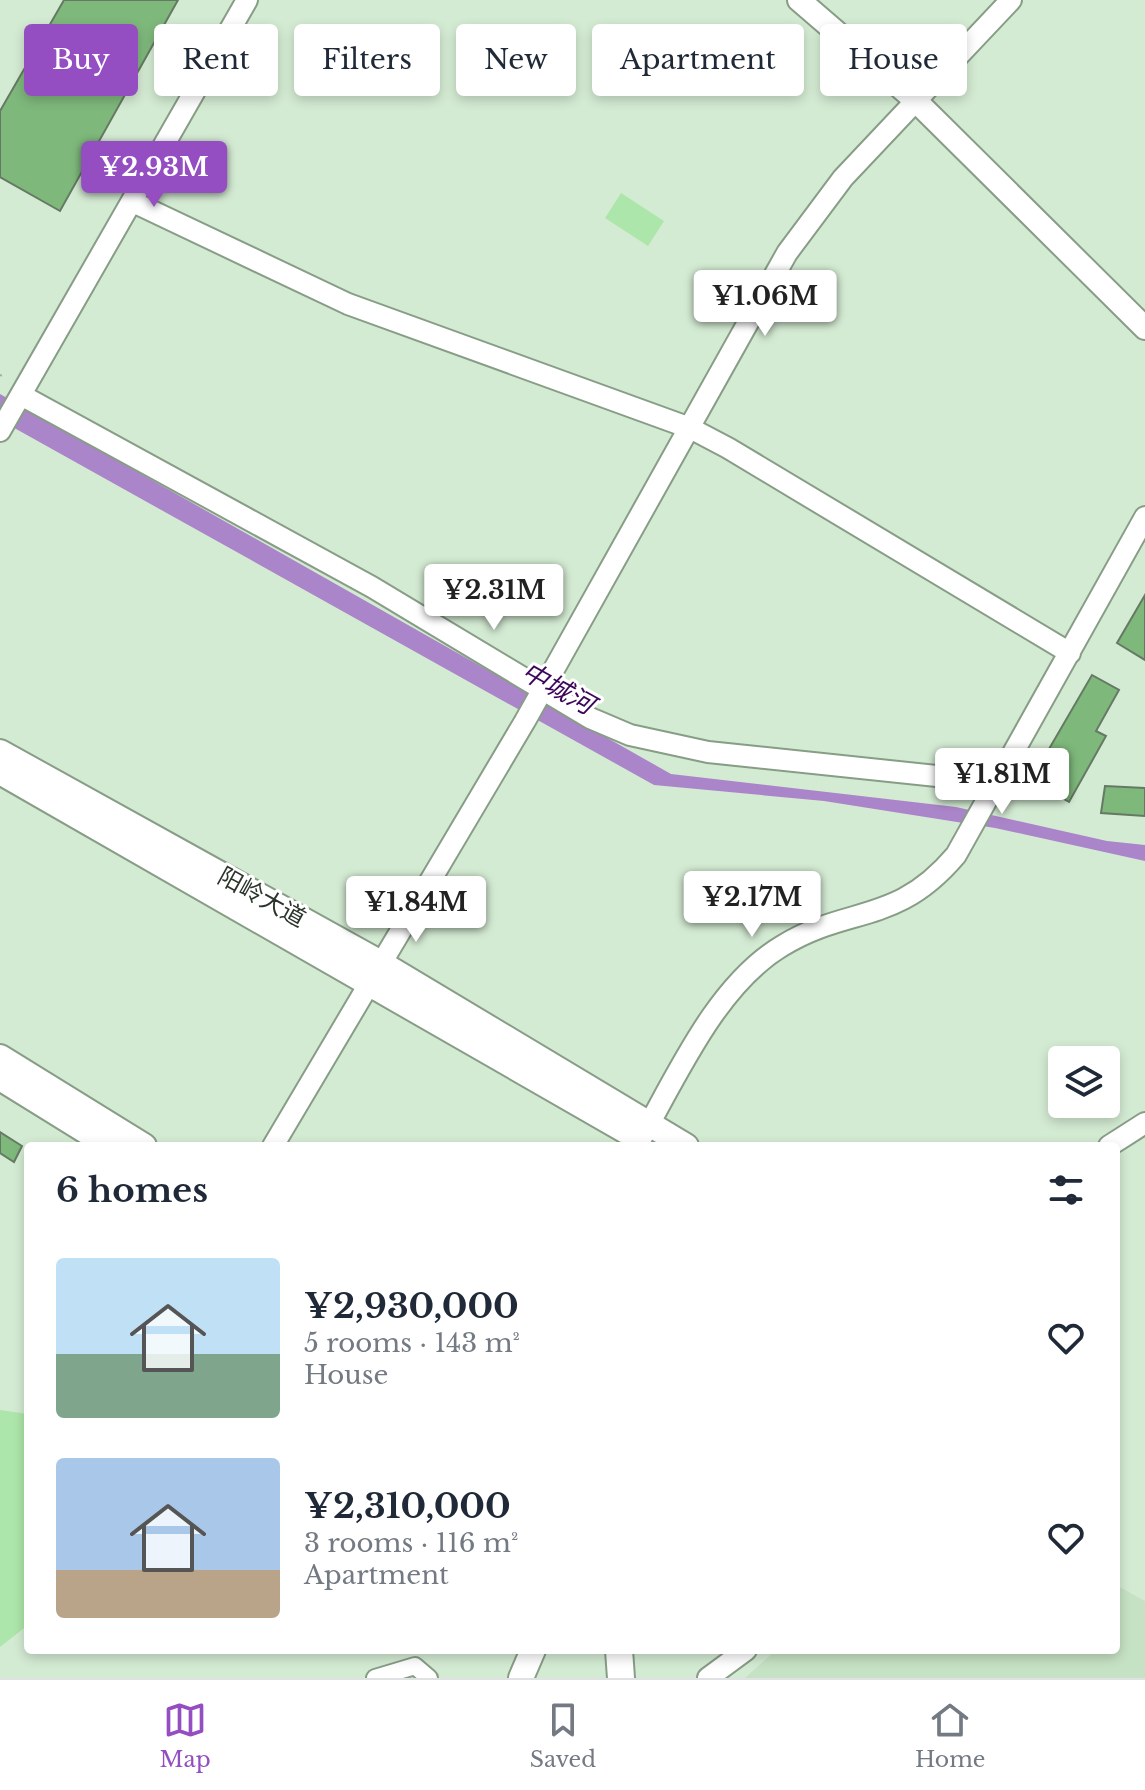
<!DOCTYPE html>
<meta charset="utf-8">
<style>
:root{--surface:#fff;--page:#f2f2f3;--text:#1f2937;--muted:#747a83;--line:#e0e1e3;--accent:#944ec2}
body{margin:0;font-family:"Libre Baskerville","Noto Sans SC",serif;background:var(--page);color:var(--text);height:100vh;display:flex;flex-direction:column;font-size:30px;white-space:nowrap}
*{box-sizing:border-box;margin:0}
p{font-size:26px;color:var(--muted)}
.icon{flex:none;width:44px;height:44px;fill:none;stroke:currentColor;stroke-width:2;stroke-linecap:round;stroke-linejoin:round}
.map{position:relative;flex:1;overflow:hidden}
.details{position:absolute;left:24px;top:1142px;width:1096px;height:512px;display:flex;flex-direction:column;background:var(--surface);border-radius:8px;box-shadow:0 4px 12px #0003}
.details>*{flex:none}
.hud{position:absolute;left:24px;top:24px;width:1098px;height:72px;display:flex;gap:16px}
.fabs{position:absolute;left:1048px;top:1046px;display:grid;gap:16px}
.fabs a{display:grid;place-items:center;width:72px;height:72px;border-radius:8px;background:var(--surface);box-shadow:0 4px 12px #0003;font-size:40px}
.price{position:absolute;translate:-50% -68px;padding:0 18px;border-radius:8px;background:#fff;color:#222;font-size:26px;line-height:52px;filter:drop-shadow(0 2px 4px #0008)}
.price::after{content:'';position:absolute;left:50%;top:48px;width:24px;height:18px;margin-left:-12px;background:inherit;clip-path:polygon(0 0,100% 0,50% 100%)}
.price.current{background:var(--accent);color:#fff}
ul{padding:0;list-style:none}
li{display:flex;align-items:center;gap:24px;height:200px;padding:0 32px}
li span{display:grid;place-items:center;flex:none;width:224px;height:160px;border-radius:8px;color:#555}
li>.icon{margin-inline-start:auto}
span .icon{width:96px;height:96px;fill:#fffc;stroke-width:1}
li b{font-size:34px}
h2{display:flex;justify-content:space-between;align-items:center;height:96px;padding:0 32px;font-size:34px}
.tag{padding:0 28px;border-radius:8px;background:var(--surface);box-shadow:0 4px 12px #0003;font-size:28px;line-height:72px}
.tag.current{background:var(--accent);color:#fff}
.tab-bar{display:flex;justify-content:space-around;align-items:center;height:112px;border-top:2px solid var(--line);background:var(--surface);font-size:22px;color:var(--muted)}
.tab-bar a{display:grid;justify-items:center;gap:4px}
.tab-bar .current{color:var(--accent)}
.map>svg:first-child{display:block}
.built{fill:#c6e2c4}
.green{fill:#ade6aa}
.water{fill:#ab85c9}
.building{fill:#7eb87b;stroke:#657a64;stroke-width:2}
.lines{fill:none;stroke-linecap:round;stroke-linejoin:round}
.minor-casing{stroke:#879d86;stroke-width:20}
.tertiary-casing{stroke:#879d86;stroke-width:24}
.secondary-casing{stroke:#879d86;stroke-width:26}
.primary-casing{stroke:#879d86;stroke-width:28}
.trunk-casing{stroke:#879d86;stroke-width:30}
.path{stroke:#9caf9b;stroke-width:2;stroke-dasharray:2 6;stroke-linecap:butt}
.minor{stroke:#fff;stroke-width:16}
.tertiary{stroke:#fff;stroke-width:20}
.secondary{stroke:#fff;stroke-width:22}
.primary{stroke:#fff;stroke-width:24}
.trunk{stroke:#fff;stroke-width:26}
.labels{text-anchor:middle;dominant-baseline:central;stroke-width:6;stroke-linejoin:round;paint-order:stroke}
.street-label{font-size:24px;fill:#2c352b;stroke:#fff}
.water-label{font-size:26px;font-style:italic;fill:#3d065a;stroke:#fff}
</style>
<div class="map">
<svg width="1145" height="1678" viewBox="0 0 1145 1678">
<rect width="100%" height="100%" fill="#d4ebd3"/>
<path class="built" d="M1116 1585 1145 1601V1678H745L776 1650H1116Z"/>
<path class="green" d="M621 193 664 221 648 246 605 218Z
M0 1410 28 1414V1625L0 1647Z"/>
<path class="water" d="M0 394 671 774 956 807 1107 841 1145 845V861L995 828 824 801 654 785 0 420Z"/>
<path class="building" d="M64 0H178L60 211 0 177V111Z
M1145 595V660L1117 643Z
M1092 675 1119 690 1096 731 1106 736 1069 802 1031 780Z
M1105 786 1145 788V816L1101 813Z
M0 1132 22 1146 14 1162 0 1153Z"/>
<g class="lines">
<defs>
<path id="minor" d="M375 1678 415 1666 429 1678"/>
<path id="tertiary" d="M133 202 348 304 690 428 728 448 1070 653
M21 395 372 587 590 718 630 735 708 752 994 782
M0 431 247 0
M273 1146 525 721 787 253 843 178 1011 0
M637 1146C675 1080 715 986 782 946 849 905 896 926 956 855L1145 517
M1109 1146 1145 1123
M708 1678 746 1650"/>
<path id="secondary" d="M799 0 915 100 1145 328"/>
<path id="primary" d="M0 752 379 962 686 1146
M0 772 633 1135
M0 1057 144 1146
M0 1078 110 1146
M521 1678 533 1650"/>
<path id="trunk" d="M619 1650 621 1678"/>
</defs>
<use href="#minor" class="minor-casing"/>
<use href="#tertiary" class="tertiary-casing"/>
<use href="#secondary" class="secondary-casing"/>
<use href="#primary" class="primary-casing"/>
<use href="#trunk" class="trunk-casing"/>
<path class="path" d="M0 375 5 377"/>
<use href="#minor" class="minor"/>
<use href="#tertiary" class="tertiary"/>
<use href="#secondary" class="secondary"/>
<use href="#primary" class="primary"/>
<use href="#trunk" class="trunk"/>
</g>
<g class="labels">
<g class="street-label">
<text transform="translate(262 897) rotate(29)">阳岭大道</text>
</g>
<g class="water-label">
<text transform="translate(558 688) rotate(29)">中城河</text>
</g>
</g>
</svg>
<div class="fabs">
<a><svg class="icon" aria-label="layers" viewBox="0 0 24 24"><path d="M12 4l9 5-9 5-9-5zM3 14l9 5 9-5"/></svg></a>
</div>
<b class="price current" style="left:154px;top:209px">¥2.93M</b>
<b class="price" style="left:765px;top:338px">¥1.06M</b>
<b class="price" style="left:494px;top:632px">¥2.31M</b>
<b class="price" style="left:1002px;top:816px">¥1.81M</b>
<b class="price" style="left:752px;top:939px">¥2.17M</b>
<b class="price" style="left:416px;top:944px">¥1.84M</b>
<div class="hud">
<a class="tag current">Buy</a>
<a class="tag">Rent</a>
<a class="tag">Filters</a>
<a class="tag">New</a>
<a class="tag">Apartment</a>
<a class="tag">House</a>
</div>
<section class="details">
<h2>6 homes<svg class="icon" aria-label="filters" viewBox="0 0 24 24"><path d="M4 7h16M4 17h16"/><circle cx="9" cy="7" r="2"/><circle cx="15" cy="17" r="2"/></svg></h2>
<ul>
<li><span style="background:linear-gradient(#bfe0f5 60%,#7fa58c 0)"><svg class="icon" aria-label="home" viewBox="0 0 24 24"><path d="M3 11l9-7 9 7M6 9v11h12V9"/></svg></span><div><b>¥2,930,000</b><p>5 rooms · 143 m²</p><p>House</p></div><svg class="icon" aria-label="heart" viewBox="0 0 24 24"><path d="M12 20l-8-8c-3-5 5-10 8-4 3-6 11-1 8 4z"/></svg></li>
<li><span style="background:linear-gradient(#a9c7e8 70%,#b9a48a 0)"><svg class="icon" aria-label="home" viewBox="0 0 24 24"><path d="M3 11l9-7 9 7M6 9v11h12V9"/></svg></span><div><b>¥2,310,000</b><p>3 rooms · 116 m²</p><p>Apartment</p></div><svg class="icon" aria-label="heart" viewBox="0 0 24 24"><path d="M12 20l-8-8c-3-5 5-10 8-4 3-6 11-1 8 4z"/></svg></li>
</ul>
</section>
</div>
<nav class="tab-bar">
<a class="current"><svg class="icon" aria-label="map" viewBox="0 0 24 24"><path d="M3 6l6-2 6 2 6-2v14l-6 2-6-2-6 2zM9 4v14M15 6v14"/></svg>Map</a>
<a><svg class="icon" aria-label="saved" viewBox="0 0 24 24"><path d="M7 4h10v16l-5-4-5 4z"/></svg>Saved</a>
<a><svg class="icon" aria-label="home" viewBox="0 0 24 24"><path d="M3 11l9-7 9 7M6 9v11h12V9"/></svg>Home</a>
</nav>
